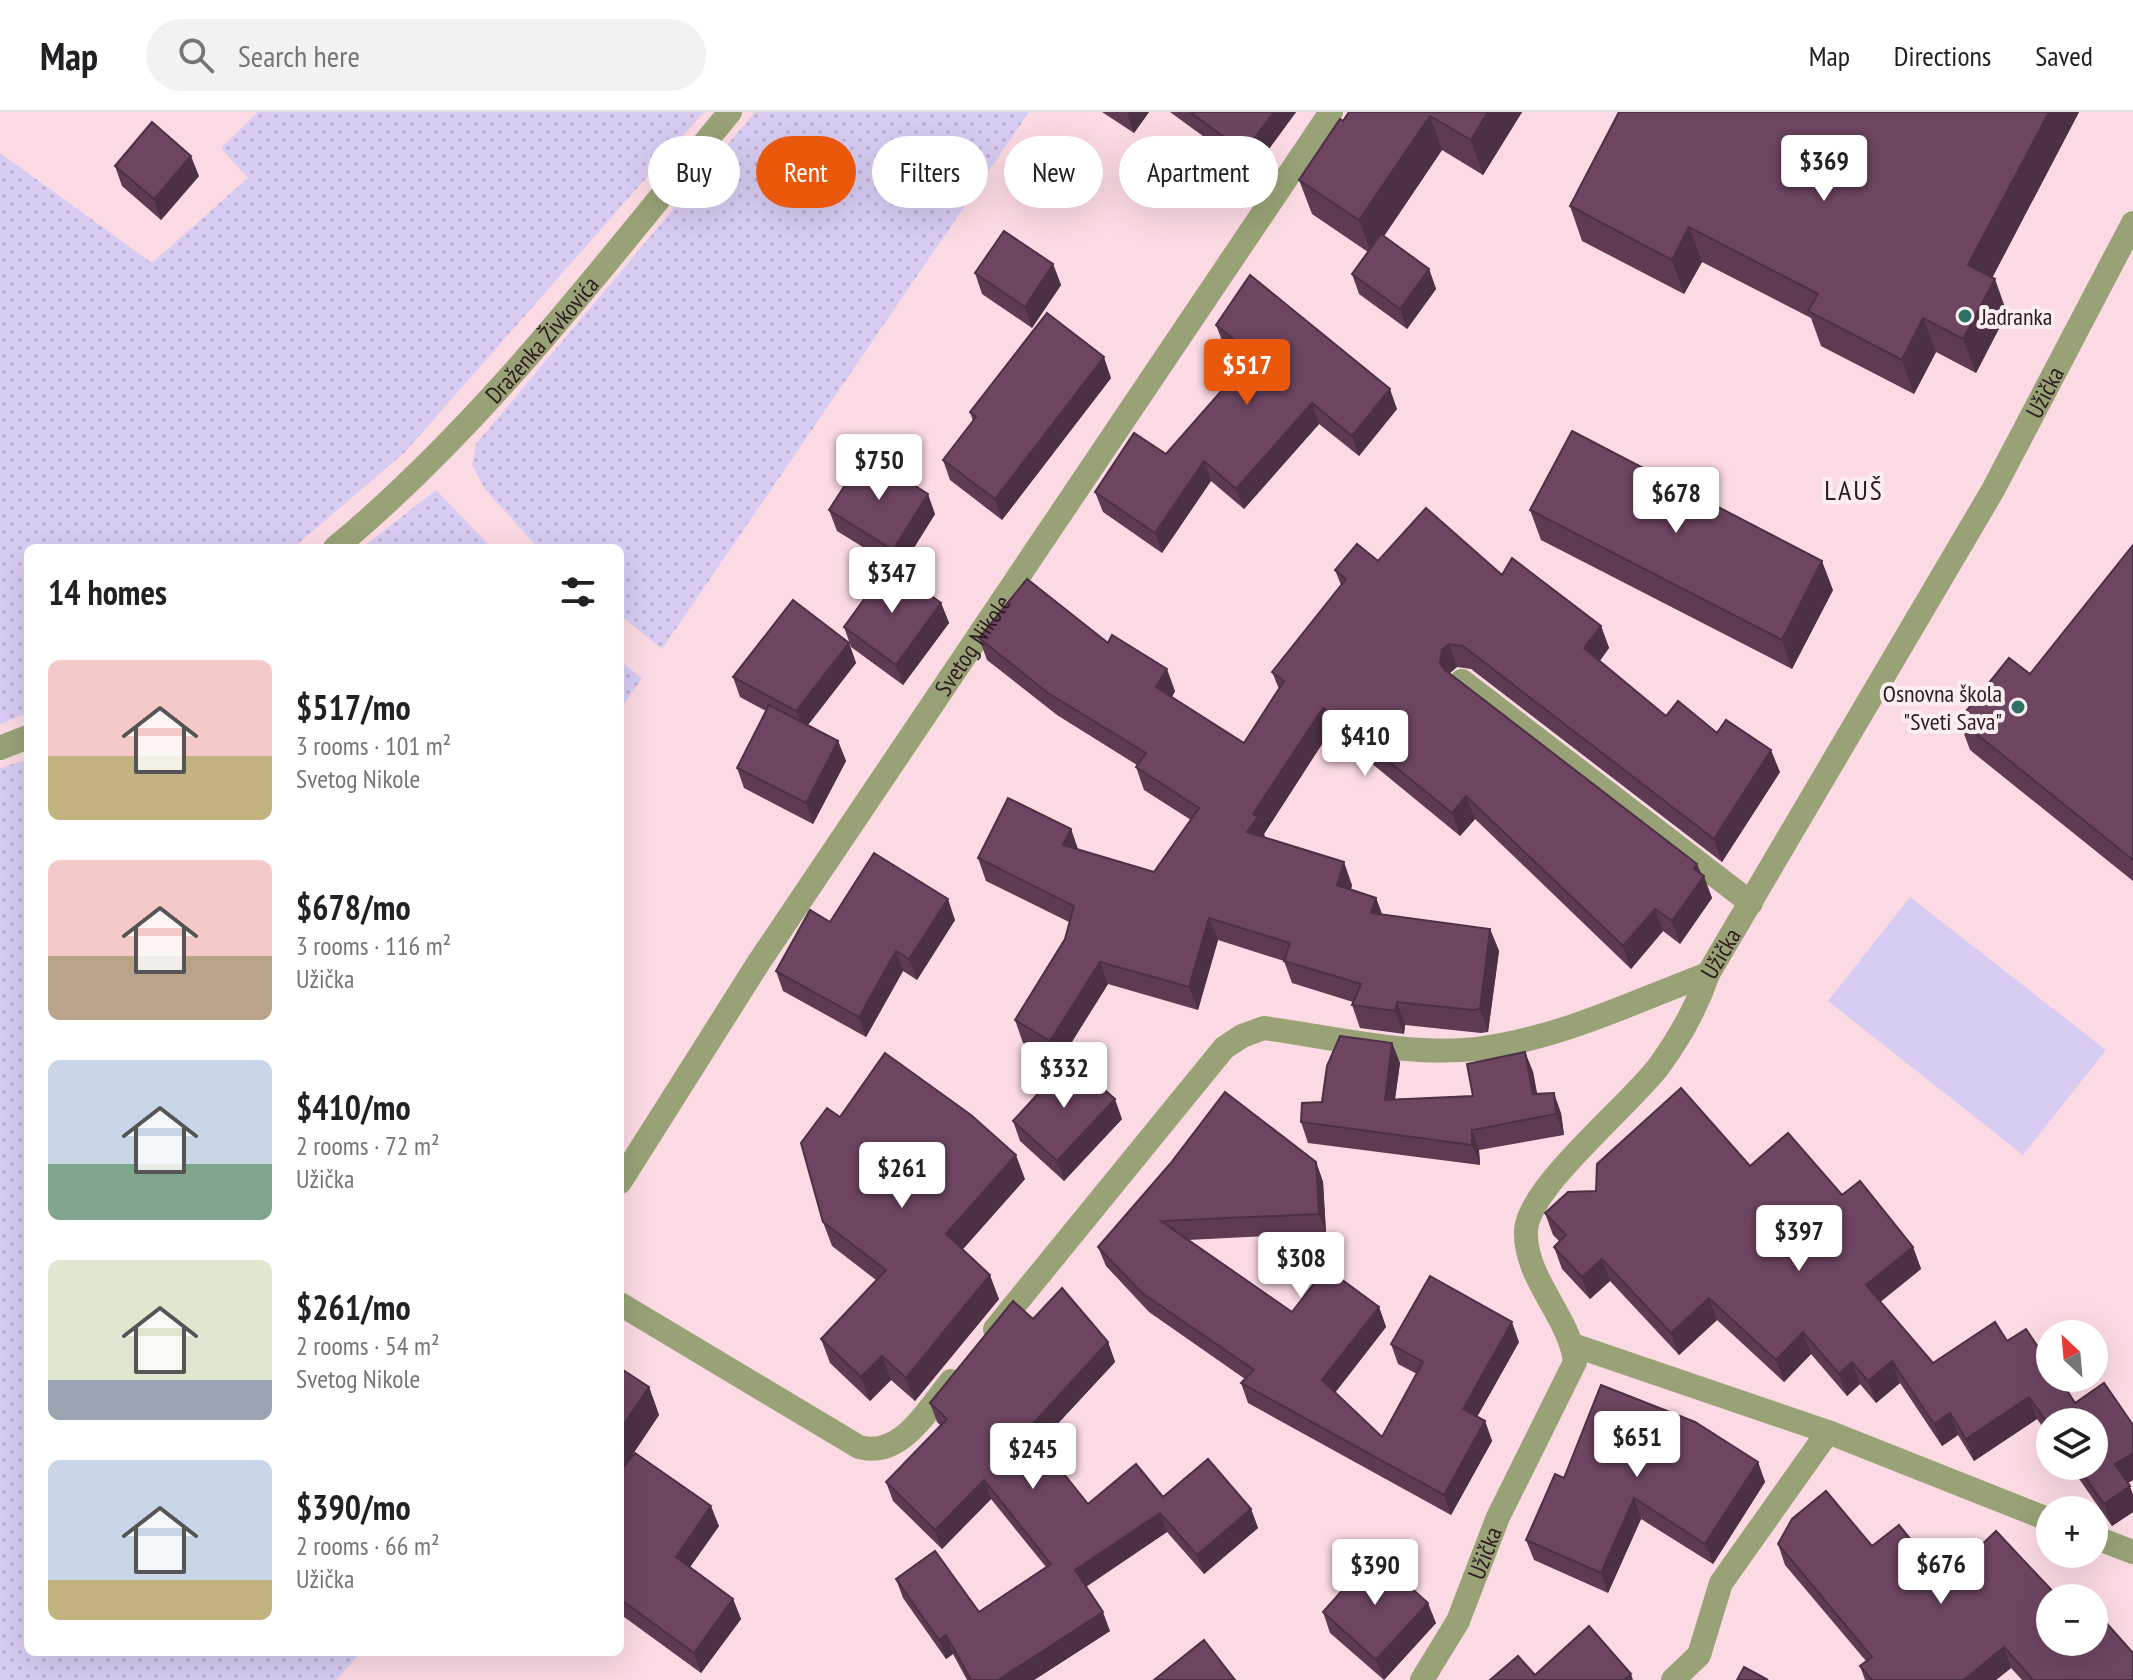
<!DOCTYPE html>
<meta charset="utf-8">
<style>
:root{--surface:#fff;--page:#f2f2f2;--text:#202124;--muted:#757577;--line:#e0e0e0;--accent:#ea580c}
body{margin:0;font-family:"PT Sans Narrow",sans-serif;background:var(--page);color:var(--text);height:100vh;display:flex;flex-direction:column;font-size:30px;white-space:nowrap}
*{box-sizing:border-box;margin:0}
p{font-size:26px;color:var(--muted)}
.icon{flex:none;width:44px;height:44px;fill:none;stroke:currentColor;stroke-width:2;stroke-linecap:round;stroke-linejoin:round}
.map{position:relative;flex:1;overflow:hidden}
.panel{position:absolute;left:24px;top:432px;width:600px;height:1112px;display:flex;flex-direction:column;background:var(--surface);border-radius:12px;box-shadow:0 8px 32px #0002}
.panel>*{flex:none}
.hud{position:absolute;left:648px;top:24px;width:760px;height:72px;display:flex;gap:16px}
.needle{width:52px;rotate:334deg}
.buttons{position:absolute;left:2036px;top:1208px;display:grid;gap:16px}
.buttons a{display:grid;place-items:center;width:72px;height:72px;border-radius:50%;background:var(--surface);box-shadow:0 8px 32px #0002;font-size:40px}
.price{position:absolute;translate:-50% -68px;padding:0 18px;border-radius:8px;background:#fff;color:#222;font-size:26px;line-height:52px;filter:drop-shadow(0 2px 4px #0008)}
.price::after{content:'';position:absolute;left:50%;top:48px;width:24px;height:18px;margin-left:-12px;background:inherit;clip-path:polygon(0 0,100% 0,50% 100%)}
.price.current{background:var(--accent);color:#fff}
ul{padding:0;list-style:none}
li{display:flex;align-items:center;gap:24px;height:200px;padding:0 24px}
li span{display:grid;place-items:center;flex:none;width:224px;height:160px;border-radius:12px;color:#555}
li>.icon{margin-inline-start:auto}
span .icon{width:96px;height:96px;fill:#fffc;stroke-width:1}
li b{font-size:34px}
h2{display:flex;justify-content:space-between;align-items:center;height:96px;padding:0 24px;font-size:34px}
.tag{padding:0 28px;border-radius:36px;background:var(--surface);box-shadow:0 8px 32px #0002;font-size:28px;line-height:72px}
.tag.current{background:var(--accent);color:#fff}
header{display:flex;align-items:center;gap:48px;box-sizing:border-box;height:112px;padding:0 40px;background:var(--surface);border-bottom:2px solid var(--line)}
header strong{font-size:38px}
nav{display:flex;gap:44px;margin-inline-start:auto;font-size:28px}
.search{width:560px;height:72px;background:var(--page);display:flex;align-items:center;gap:20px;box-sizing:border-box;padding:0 28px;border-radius:44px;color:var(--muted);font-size:30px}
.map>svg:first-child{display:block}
.grass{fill:url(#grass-dots)}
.green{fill:#d8ccf3}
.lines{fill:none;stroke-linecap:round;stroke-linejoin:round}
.street{stroke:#98a276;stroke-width:24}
.wall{fill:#5e3b53}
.shaded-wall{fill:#4c3044}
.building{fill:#6d4561;stroke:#4c3044;stroke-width:2}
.poi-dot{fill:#2e7265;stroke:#faeef1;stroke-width:3}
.labels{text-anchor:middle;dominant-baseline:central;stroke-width:8;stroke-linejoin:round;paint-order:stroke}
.poi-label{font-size:24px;fill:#2e1920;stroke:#faeef1;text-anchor:start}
.street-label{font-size:24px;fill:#2e1920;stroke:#faeef1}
.quarter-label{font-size:28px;letter-spacing:2px;fill:#2e1920;stroke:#faeef1}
</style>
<header>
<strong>Map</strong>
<div class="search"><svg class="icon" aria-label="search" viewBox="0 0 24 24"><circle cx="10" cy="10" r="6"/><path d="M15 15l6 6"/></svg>Search here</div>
<nav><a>Map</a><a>Directions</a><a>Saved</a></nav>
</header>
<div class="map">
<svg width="2133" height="1568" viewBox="0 0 2133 1568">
<defs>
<pattern id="grass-dots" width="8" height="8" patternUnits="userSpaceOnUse" patternTransform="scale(2)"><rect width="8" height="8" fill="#d8ccf3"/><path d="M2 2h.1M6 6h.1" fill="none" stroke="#baafd0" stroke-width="1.8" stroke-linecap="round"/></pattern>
</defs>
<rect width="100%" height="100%" fill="#fcdae3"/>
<path class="grass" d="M258 0H704L405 340 293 436H28V601L0 612V41L152 151 248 66 221 36Z
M755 0H1029L662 537 620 503V436H538L485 377 472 353 476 332Z
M436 378 492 436H362Z
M620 549 642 566 620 598Z
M28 647V1540H361L336 1568H0V656Z"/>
<path class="green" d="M1910 785 2106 938 2023 1043 1828 889Z"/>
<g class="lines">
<g class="street">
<path id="s1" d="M335 436C486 311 606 150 730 0"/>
<path d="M1462 569 1751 791"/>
<path d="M0 636 28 625"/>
<path id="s2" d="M620 1070 759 850 1331 0"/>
<path d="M620 1192 859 1335C901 1347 928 1297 951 1269"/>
<path d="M995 1217 1224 936 1242 924 1264 916C1332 925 1415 946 1483 936 1563 925 1633 890 1708 862"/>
<path d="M1573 1233 1828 1320 2050 1408"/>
<path d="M2094 1425 2133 1440"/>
<path id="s3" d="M1422 1568 1458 1509 1498 1405 1575 1250C1570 1205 1524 1166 1526 1119 1527 1076 1631 992 1659 954 1680 925 1697 895 1708 862L1993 378 2133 111"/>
<path d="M1673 1568 1699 1543 1721 1471 1828 1320"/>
</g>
</g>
<path class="wall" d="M1102 0H1149L1134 21Z
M1170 0H1296L1252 60Z
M1349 0H1522L1483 63 1442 38 1384 124 1429 157 1436 177 1407 217 1359 182 1352 162 1368 140 1312 102 1299 68Z
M1619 0H2079L1992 166 2007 201 1976 261 1936 240 1914 282 1821 234 1811 206 1702 150 1684 182 1582 129 1570 94Z
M115 54 199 64 161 108 122 74Z
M1053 152 1061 173 1032 216 982 182 975 161Z
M1216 213 1397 297 1359 344 1319 312 1244 397 1211 369 1162 441 1103 400 1095 380 1166 342 1246 252 1224 234Z
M1111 266 1002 408 950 368 943 348 973 309 970 300Z
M829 398 935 402 900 458 837 419Z
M1530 398 1833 478 1792 557 1541 428Z
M2133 433V769L1970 638 1959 608 2030 562Z
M1378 449 1502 463 1601 514 1609 536 1600 549 1666 604 1717 621 1780 660 1722 750 1471 557 1457 555 1450 561V562L1697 752 1712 786 1680 832 1663 819 1631 857 1475 707 1460 724 1331 618 1264 722 1265 726 1352 773 1351 778 1376 786 1382 802 1490 817 1499 839 1488 920 1481 921 1405 913 1404 922 1360 916 1352 893 1353 890 1292 871 1284 849 1218 828 1198 898 1108 872 1058 952 1023 931 1015 908 1065 827 1069 810 986 769 978 746 1071 717 1078 738 1154 760 1191 708 1144 678 1136 655 1137 653 1057 603 987 548 979 526 1108 531 1175 579 1172 585 1244 631 1279 577 1272 560 1341 473 1335 458Z
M941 491 949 511 903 573 851 535 844 515Z
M849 531 856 551 808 613 838 629 846 649 813 712 744 676 737 656 766 599 740 585 733 565Z
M955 808 917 868 903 859 866 925 783 879 776 859 830 810Z
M1392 931 1400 951 1395 987 1473 984 1525 940 1533 960 1537 982 1561 1001 1564 1023 1479 1038 1480 1053 1308 1031 1301 1010 1322 990Z
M840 1005 1025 1067 963 1137 999 1187 915 1289 891 1268 870 1289 830 1251 821 1227 876 1168 832 1134 823 1110Z
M1122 1007 1064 1069 1020 1029 1013 1009Z
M1316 1050 1323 1070 1326 1121 1188 1128 1292 1200 1379 1195 1386 1215 1335 1281 1382 1325 1417 1262 1398 1252 1391 1232 1519 1230 1477 1305 1485 1309 1492 1329 1451 1403 1248 1291 1241 1271 1245 1267 1149 1200 1106 1154 1098 1135Z
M1750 1054 1842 1083 1913 1135 1921 1157 1880 1190 1933 1251 2007 1229 2075 1291 2133 1313V1368L2128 1371 2133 1383V1400L2112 1414 2070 1354H2094L2050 1310V1325L2037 1307 1974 1349 1958 1323 1942 1334 1900 1271 1876 1291 1860 1272 1847 1284 1811 1242 1784 1270 1717 1208 1679 1243 1610 1169 1590 1187 1562 1157 1554 1135 1559 1129 1553 1123 1545 1101 1596 1079Z
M1033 1207 1108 1230 1115 1250 1040 1331 1088 1392 1163 1385 1251 1397 1258 1416 1204 1462 1167 1420 1086 1475 1110 1519 1034 1568H967L953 1542 946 1547 903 1486 896 1467 979 1500 1046 1455 991 1387 942 1437 893 1389 886 1370 941 1314 937 1310 930 1291Z
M620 1256 649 1275 659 1303 625 1354 719 1414 690 1455 733 1487 741 1507 701 1561 620 1502Z
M1758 1350 1765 1370 1713 1452 1641 1407 1608 1481 1534 1448 1526 1428 1564 1366Z
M1778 1432 1872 1434 1944 1469 2133 1568H2022L2011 1556 1996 1568H1865L1860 1554 1866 1549 1785 1453Z
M1323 1500 1436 1511 1384 1568 1330 1521Z"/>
<path class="shaded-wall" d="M1128 0H1149L1134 21 1127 1Z
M1274 0H1296L1252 60 1244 40Z
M1488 0H1522L1483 63 1471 28Z
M2049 0H2079L1981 187 1968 153Z
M1430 4 1442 38 1372 142 1359 108Z
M191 44 199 64 161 108 154 87Z
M1689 115 1702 150 1684 182 1672 148Z
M1053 152 1061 173 1032 216 1025 195Z
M1429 157 1436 177 1407 217 1400 197Z
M1995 167 2007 201 1976 261 1963 227Z
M1923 206 1936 240 1914 282 1902 248Z
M1104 245 1111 266 1002 408 995 387Z
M1390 277 1397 297 1359 344 1352 324Z
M1312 291 1319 312 1244 397 1236 377Z
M1204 349 1211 369 1162 441 1155 421Z
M928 382 935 402 900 458 893 438Z
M1822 449 1833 478 1792 557 1782 528Z
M941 491 949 511 903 573 896 553Z
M1601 514 1609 536 1592 558 1584 536Z
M849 531 856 551 804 618 796 599Z
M1449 532 1457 555 1450 561 1448 574 1440 551 1442 538Z
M1167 557 1175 579 1164 597 1156 575Z
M1323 596 1331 618 1264 722 1266 728 1247 720 1253 702Z
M838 629 846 649 813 712 806 691Z
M1771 638 1780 660 1722 750 1714 727Z
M1466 684 1475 707 1460 724 1452 701Z
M1071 717 1079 740 1063 733Z
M1344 750 1352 773 1345 796 1337 773Z
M1697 752 1702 766 1704 764 1712 786 1680 832 1672 809Z
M1376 786 1384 808 1371 801Z
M948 787 955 808 917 868 909 847Z
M1655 797 1663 819 1631 857 1623 834Z
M1209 806 1218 828 1198 898 1189 875Z
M1490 817 1499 839 1488 920 1480 897Z
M896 839 903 859 866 925 859 905Z
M1100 850 1108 872 1058 952 1050 929Z
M1397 890 1405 913 1404 922 1395 899Z
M1392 931 1400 951 1392 1008 1385 988Z
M1525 940 1533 960 1541 1002 1533 982Z
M1554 981 1561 1001 1564 1023 1556 1002Z
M1115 987 1122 1007 1064 1069 1057 1049Z
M1472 1018 1479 1038 1480 1053 1472 1033Z
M1016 1043 1025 1067 955 1146 946 1122Z
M1316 1050 1323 1070 1326 1121 1319 1102Z
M1913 1135 1921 1157 1874 1195 1866 1173Z
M1602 1147 1610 1169 1590 1187 1582 1165Z
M990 1163 999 1187 915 1289 906 1266Z
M1709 1186 1717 1208 1679 1243 1671 1221Z
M1379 1195 1386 1215 1329 1288 1322 1268Z
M1512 1210 1519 1230 1470 1317 1463 1297Z
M1803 1220 1811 1242 1784 1270 1776 1248Z
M1108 1230 1115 1250 1035 1336 1028 1317Z
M882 1244 891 1268 870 1289 861 1265Z
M1892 1249 1900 1271 1876 1291 1868 1269Z
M1852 1250 1860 1272 1847 1284 1839 1262Z
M649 1275 659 1303 620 1361V1318Z
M2029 1285 2037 1307 1974 1349 1966 1327Z
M1950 1301 1958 1323 1942 1334 1934 1312Z
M1485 1309 1492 1329 1451 1403 1444 1383Z
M2133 1341V1368L2123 1374 2115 1352Z
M1758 1350 1765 1370 1713 1452 1705 1432Z
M984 1368 991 1387 942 1437 935 1418Z
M2130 1374 2133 1383V1400L2112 1414 2104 1392Z
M1634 1386 1641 1407 1608 1481 1601 1461Z
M711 1394 719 1414 683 1465 676 1445Z
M1251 1397 1258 1416 1204 1462 1197 1443Z
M1160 1401 1167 1420 1082 1477 1075 1458Z
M733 1487 741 1507 701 1561 694 1541Z
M1428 1491 1436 1511 1384 1568 1376 1548Z
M1103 1500 1110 1519 1034 1568H998Z
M946 1523 953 1542 946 1547 939 1528Z
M2004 1535 2011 1556 1996 1568H1964Z
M1631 1562 1633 1568H1624Z"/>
<path class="building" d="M1190 0H1274L1244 40Z
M1349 0H1488L1471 28 1430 4 1359 108 1299 68 1340 7 1343 9Z
M1619 0H2049L1968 153 1995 167 1963 227 1923 206 1902 248 1808 199 1818 182 1689 115 1672 148 1570 94Z
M152 10 191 44 154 87 115 54Z
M1004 119 1053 152 1025 195 975 161Z
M1381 122 1429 157 1400 197 1352 162Z
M1250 163 1390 277 1352 324 1312 291 1236 377 1204 349 1155 421 1095 380 1134 321 1166 342 1253 243 1216 213Z
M1047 201 1104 245 995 387 943 348 976 305 970 300Z
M1572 319 1822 449 1782 528 1530 398Z
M865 342 928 382 893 438 829 398Z
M1426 396 1502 463 1512 446 1601 514 1584 536 1666 604 1678 589 1717 621 1726 608 1771 638 1714 727 1463 534 1449 532 1442 538 1440 551 1445 558 1697 752 1694 757 1704 764 1672 809 1655 797 1623 834 1466 684 1452 701 1323 596 1253 702 1258 705 1247 720 1344 750 1337 773 1376 786 1371 801 1490 817 1480 897 1473 898 1397 890 1395 899 1352 893 1361 872 1284 849 1290 831 1209 806 1189 875 1100 850 1050 929 1015 908 1065 827 1074 794 978 746 1008 686 1071 717 1063 733 1154 760 1199 696 1136 655 1146 641 1048 581 979 526 1027 467 1108 531 1112 523 1167 557 1156 575 1244 631 1284 569 1272 560 1346 467 1335 458 1357 432 1378 449Z
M2133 433V748L1959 608 2009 546 2030 562Z
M889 453 941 491 896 553 844 515Z
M793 488 849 531 796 599 733 565Z
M769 593 838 629 806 691 737 656Z
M874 741 948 787 909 847 896 839 859 905 776 859 810 798 830 810Z
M1340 924 1392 931 1385 988 1473 984 1467 952 1525 940 1533 982 1554 981 1556 1002 1472 1018V1033L1301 1010 1302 991 1322 990 1327 954Z
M885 941 971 1003 1016 1043 946 1122 990 1163 906 1266 882 1244 861 1265 821 1227 886 1158 823 1110 801 1031 827 996 840 1005Z
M1070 947 1115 987 1057 1049 1013 1009Z
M1681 976 1750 1054 1788 1021 1842 1083 1860 1069 1913 1135 1866 1173 1933 1251 1995 1210 2007 1229 2026 1217 2050 1253V1266H2059L2075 1291 2104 1271 2133 1313V1341L2115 1352 2130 1374 2104 1392 2077 1354H2094V1310H2050V1315L2029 1285 1966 1327 1950 1301 1934 1312 1892 1249 1868 1269 1852 1250 1839 1262 1803 1220 1776 1248 1709 1186 1671 1221 1602 1147 1582 1165 1554 1135 1566 1123 1545 1101 1568 1080 1596 1079 1597 1052Z
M1225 980 1316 1050 1319 1102 1161 1109 1292 1200 1326 1156 1379 1195 1322 1268 1382 1325 1423 1250 1391 1232 1430 1164 1512 1210 1463 1297 1485 1309 1444 1383 1241 1271 1254 1258 1142 1181 1098 1135 1170 1052Z
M1062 1176 1108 1230 1028 1317 1088 1392 1136 1352 1163 1385 1208 1347 1251 1397 1197 1443 1160 1401 1075 1458 1103 1500 998 1568H971L946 1523 939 1528 896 1467 935 1439 979 1500 1051 1452 984 1368 935 1418 886 1370 947 1307 930 1291 1013 1189 1033 1207Z
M620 1256 649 1275 620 1318Z
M1601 1273 1695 1310 1758 1350 1705 1432 1634 1386 1601 1461 1526 1428 1555 1362 1564 1366Z
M635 1341 711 1394 676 1445 733 1487 694 1541 620 1487V1360Z
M1826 1379 1872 1434 1899 1413 1944 1469 1996 1419 2059 1486H2050V1530H2094V1497L2133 1541V1568H2033L2004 1535 1964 1568H1872L1860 1554 1872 1545 1778 1432 1792 1407Z
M1374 1443 1428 1491 1376 1548 1323 1500Z
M1589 1514 1631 1562 1624 1568H1490L1518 1544 1535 1563Z
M1204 1528 1235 1568H1154Z
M1744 1555 1768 1568H1737Z"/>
<g class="poi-dot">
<circle cx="1965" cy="204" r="8"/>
<circle cx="2018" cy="595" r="8"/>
</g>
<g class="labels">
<g class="poi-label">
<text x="1981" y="204">Jadranka</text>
<text x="2002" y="581" text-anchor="end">Osnovna škola<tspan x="2002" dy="28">"Sveti Sava"</tspan></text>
</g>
<g class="street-label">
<text stroke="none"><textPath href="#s1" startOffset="294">Draženka Živkovića</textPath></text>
<text stroke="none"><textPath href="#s3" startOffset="1486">Užička</textPath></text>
<text stroke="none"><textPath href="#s2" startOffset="642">Svetog Nikole</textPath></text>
<text stroke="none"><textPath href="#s3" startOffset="838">Užička</textPath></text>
<text stroke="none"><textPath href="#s3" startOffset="142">Užička</textPath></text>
</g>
<g class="quarter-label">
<text x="1854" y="377">LAUŠ</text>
</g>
</g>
</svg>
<div class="buttons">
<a><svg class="needle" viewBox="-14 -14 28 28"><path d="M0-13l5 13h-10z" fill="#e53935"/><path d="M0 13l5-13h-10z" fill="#757577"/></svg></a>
<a><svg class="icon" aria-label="layers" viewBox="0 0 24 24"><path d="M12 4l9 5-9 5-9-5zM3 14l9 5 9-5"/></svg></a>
<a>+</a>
<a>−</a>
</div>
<b class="price" style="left:1824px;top:91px">$369</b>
<b class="price current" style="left:1247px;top:295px">$517</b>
<b class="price" style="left:879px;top:390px">$750</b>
<b class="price" style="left:1676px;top:423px">$678</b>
<b class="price" style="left:892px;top:503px">$347</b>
<b class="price" style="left:1365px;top:666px">$410</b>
<b class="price" style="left:1064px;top:998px">$332</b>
<b class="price" style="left:902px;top:1098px">$261</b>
<b class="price" style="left:1799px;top:1161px">$397</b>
<b class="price" style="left:1301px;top:1188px">$308</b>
<b class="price" style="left:1637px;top:1367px">$651</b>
<b class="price" style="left:1033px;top:1379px">$245</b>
<b class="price" style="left:1941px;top:1494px">$676</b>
<b class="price" style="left:1375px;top:1495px">$390</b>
<div class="hud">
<a class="tag">Buy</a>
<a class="tag current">Rent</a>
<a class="tag">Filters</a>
<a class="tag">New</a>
<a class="tag">Apartment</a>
</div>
<section class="panel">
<h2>14 homes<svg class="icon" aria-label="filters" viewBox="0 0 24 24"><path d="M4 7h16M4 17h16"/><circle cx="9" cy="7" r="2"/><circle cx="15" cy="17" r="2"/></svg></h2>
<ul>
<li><span style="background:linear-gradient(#f6c9c9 60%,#c2b280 0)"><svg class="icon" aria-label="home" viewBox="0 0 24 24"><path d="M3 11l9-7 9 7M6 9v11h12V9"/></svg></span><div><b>$517/mo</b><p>3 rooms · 101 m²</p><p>Svetog Nikole</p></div></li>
<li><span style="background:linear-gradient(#f6c9c9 60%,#b9a48a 0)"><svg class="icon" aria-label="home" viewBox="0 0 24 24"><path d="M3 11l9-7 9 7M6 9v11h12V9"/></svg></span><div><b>$678/mo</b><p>3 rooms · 116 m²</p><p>Užička</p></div></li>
<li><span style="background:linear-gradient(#c9d6e8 65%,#7fa58c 0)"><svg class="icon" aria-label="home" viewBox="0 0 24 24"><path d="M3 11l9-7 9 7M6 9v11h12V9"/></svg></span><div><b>$410/mo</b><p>2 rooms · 72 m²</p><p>Užička</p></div></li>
<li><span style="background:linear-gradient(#dfe7d0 75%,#9aa5b1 0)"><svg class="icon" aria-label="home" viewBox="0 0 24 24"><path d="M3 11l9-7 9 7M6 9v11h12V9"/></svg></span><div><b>$261/mo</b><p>2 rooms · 54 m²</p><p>Svetog Nikole</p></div></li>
<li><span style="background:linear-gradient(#c9d6e8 75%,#c2b280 0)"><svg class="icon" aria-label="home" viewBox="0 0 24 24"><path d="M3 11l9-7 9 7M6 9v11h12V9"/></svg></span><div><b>$390/mo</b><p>2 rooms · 66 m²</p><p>Užička</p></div></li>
</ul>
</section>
</div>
